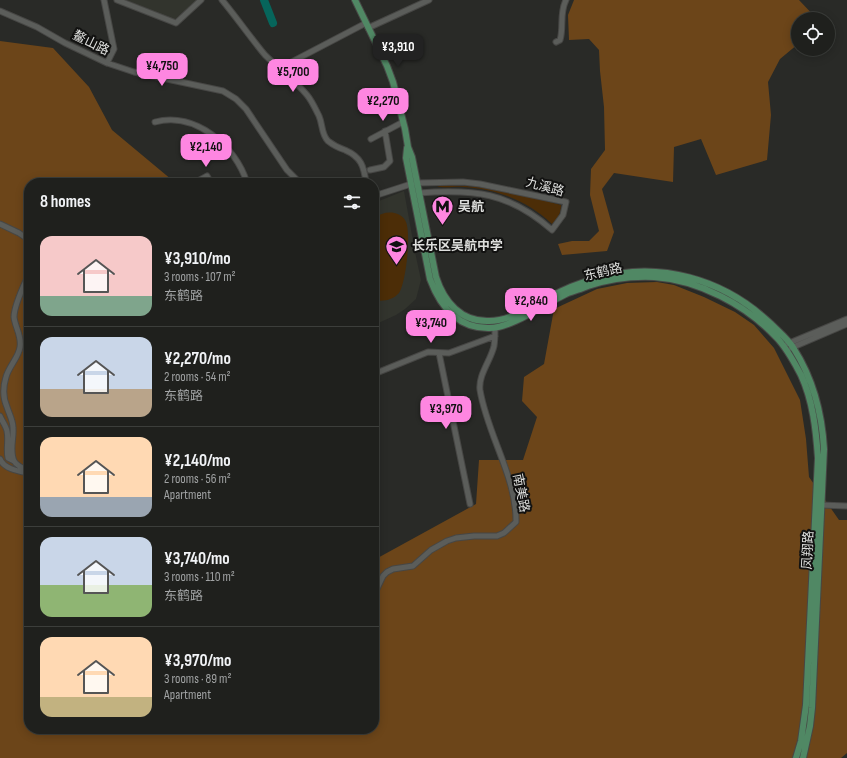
<!DOCTYPE html>
<meta charset="utf-8">
<style>
:root{--surface:#1f201d;--page:#272826;--text:#f1f3f6;--muted:#a1a3a4;--line:#3c3e3b;--accent:#fe86e1}
body{margin:0;font-family:"Sofia Sans Condensed","Noto Sans SC",sans-serif;background:var(--page);color:var(--text);height:100vh;display:flex;flex-direction:column;font-size:15px;white-space:nowrap}
*{box-sizing:border-box;margin:0}
p{font-size:13px;color:var(--muted)}
.icon{flex:none;width:22px;height:22px;fill:none;stroke:currentColor;stroke-width:2;stroke-linecap:round;stroke-linejoin:round}
.map{position:relative;flex:1;overflow:hidden}
.side{position:absolute;left:24px;top:178px;width:355px;height:556px;display:flex;flex-direction:column;background:var(--surface);border-radius:16px;box-shadow:0 2px 10px #0003,0 0 0 1px var(--line)}
.side>*{flex:none}
.tools{position:absolute;left:791px;top:12px;display:grid;gap:8px}
.tools a{display:grid;place-items:center;width:44px;height:44px;border-radius:50%;background:var(--surface);box-shadow:0 2px 10px #0003,0 0 0 1px var(--line);font-size:20px}
.price{position:absolute;translate:-50% -34px;padding:0 9px;border-radius:8px;background:var(--accent);color:#111;font-size:13px;line-height:26px;filter:drop-shadow(0 1px 2px #0008)}
.price::after{content:'';position:absolute;left:50%;top:24px;width:12px;height:9px;margin-left:-6px;background:inherit;clip-path:polygon(0 0,100% 0,50% 100%)}
.price.current{background:#222;color:#fff}
ul{padding:0;list-style:none}
li{display:flex;align-items:center;gap:12px;height:100px;padding:0 16px}
li+li{border-top:1px solid var(--line)}
li span{display:grid;place-items:center;flex:none;width:112px;height:80px;border-radius:12px;color:#555}
li>.icon{margin-inline-start:auto}
span .icon{width:48px;height:48px;fill:#fffc;stroke-width:1}
li b{font-size:17px}
h2{display:flex;justify-content:space-between;align-items:center;height:48px;padding:0 16px;font-size:17px}
.map>svg:first-child{display:block}
.built{fill:#32342d}
.green{fill:#4c2d07}
.forest{fill:#6c4519}
.lines{fill:none;stroke-linecap:round;stroke-linejoin:round}
.river{stroke:#06655b;stroke-width:8}
.minor-casing{stroke:#474745;stroke-width:7}
.major-casing{stroke:#474745;stroke-width:8}
.minor{stroke:#5b5d5a;stroke-width:5}
.major{stroke:#508864;stroke-width:6}
.labels{text-anchor:middle;dominant-baseline:central;stroke-width:4;stroke-linejoin:round;paint-order:stroke}
.street-label{font-size:13px;fill:#dedfdd;stroke:#121211}
.poi-label{font-size:13px;font-weight:bold;fill:#dedfdd;stroke:#121211;text-anchor:start}
</style>
<div class="map">
<svg width="847" height="758" viewBox="0 0 847 758">
<rect width="100%" height="100%" fill="#292a27"/>
<path class="built" d="M126 0H197L174 20Z
M404 191 415 252 421 280 416 299 405 309 396 315 374 325V203Z"/>
<path class="green" d="M437 186C480 183 519 195 561 205 561 213 558 218 552 224 528 201 497 189 464 187 455 186 444 189 437 186Z
M374 208H377L375 218C383 211 398 210 405 220 412 230 406 283 399 293 393 300 383 302 374 300Z"/>
<path class="forest" d="M574 0H799L817 19H798V44L780 59 768 82 771 115 767 160 716 175 701 139 674 147 673 182 614 173 602 189 614 232 607 251 562 255 558 244 572 241H589L599 231 590 195 591 169 605 150 604 107 600 71 599 50 589 39 569 40 568 15Z
M0 41 53 48 89 87 112 130 172 180 171 183H29V729H374V560L476 504 479 460H523L537 417 522 401 524 377 544 364 554 309 597 289 627 283 657 282 674 285 704 297 735 312 754 325 774 348 800 400 806 439 809 477 839 520H847V753L841 758H0Z"/>
<g class="lines">
<path class="river" d="M264 0 273 23"/>
<defs>
<path id="minor" d="M104 0 114 49 107 63
M117 0 176 23 201 0
M222 0C237 18 250 37 265 55 279 69 295 80 307 95 312 101 316 110 319 116 323 125 321 134 328 141 333 145 339 148 345 150 361 157 364 166 366 183
M0 11 37 27 65 43 107 63 134 72 223 91 236 99 246 109 287 170 300 183
M368 28 429 0
M556 42 560 40C564 27 559 14 566 0
M280 68 366 23
M155 122C195 111 236 146 247 183
M371 139 403 122
M370 170 384 167 390 161 385 131
M194 183 207 176 211 183
M416 183 463 182 480 184 566 202 563 215 552 230C509 192 474 189 419 193
M374 196 411 184
M0 224 19 233 29 240
M29 274C24 285 14 305 14 317 15 327 22 336 20 347 19 357 9 366 6 377 3 387 3 398 7 407 9 414 13 420 13 428 14 439 9 450 14 461 17 466 24 469 29 471
M787 344 847 319
M791 348 847 324
M439 353 470 504
M374 374 428 352 449 353 495 336
M0 416C2 421 6 426 7 431 9 440 6 449 8 458L14 461
M0 459C4 469 18 471 28 473
M821 505 847 506
M374 595 383 576 387 572 393 569 413 566 431 550 447 541 456 538 474 536H497L504 533 516 522C517 478 487 434 480 390 478 375 491 360 494 346 495 340 495 334 495 328"/>
<path id="major" d="M355 0 387 66 393 82 405 129 408 147 412 157 436 277C444 302 461 322 489 321 510 321 530 307 548 298 563 290 579 283 595 279 659 260 724 279 771 324 779 332 789 340 794 349 813 379 822 414 824 449L812 708 810 726 803 758
M407 148 406 158 430 279C440 306 457 328 488 328 510 329 545 304 566 294 573 291 581 289 588 286 609 279 632 276 654 277 699 280 746 305 776 337 787 348 794 362 801 375 813 401 816 430 818 458L806 705 801 741 796 758"/>
</defs>
<use href="#minor" class="minor-casing"/>
<use href="#major" class="major-casing"/>
<use href="#minor" class="minor"/>
<use href="#major" class="major"/>
</g>
<defs>
<symbol id="metro-pin" viewBox="-11 -11 22 30"><path d="M0 17L-7.5 6A9.5 9.5 0 1 1 7.5 6Z" fill="#fe86e1" stroke="#121211"/><path d="M-5.5 5V-5H-3L0 0L3-5H5.5V5H3V-.5L0 4L-3-.5V5Z" fill="#111"/></symbol>
<symbol id="school-pin" viewBox="-11 -11 22 30"><path d="M0 17L-7.5 6A9.5 9.5 0 1 1 7.5 6Z" fill="#fe86e1" stroke="#121211"/><path d="M0-5L7-2L0 1L-7-2ZM-4 1L0 2.5L4 1V4Q0 6-4 4Z" fill="#111"/></symbol>
</defs>
<g fill-rule="evenodd">
<use href="#metro-pin" x="430" y="194" width="25" height="34"/>
<use href="#school-pin" x="384" y="234" width="25" height="34"/>
</g>
<g class="labels">
<g class="street-label">
<text transform="translate(91 43) rotate(26)">鳌山路</text>
<text transform="translate(545 187) rotate(15)">九溪路</text>
<text transform="translate(603 272) rotate(-13)">东鹤路</text>
<text transform="translate(521 493) rotate(79)">南美路</text>
<text transform="translate(808 550) rotate(-87)">凤翔路</text>
</g>
<g class="poi-label">
<text x="458" y="207">吴航</text>
<text x="412" y="246">长乐区吴航中学</text>
</g>
</g>
</svg>
<div class="tools">
<a><svg class="icon" aria-label="locate" viewBox="0 0 24 24"><circle cx="12" cy="12" r="6"/><path d="M12 2v4M12 18v4M2 12h4M18 12h4"/></svg></a>
</div>
<b class="price current" style="left:398px;top:68px">¥3,910</b>
<b class="price" style="left:162px;top:87px">¥4,750</b>
<b class="price" style="left:293px;top:93px">¥5,700</b>
<b class="price" style="left:383px;top:122px">¥2,270</b>
<b class="price" style="left:206px;top:168px">¥2,140</b>
<b class="price" style="left:531px;top:322px">¥2,840</b>
<b class="price" style="left:431px;top:344px">¥3,740</b>
<b class="price" style="left:446px;top:430px">¥3,970</b>
<section class="side">
<h2>8 homes<svg class="icon" aria-label="filters" viewBox="0 0 24 24"><path d="M4 7h16M4 17h16"/><circle cx="9" cy="7" r="2"/><circle cx="15" cy="17" r="2"/></svg></h2>
<ul>
<li><span style="background:linear-gradient(#f6c9c9 75%,#7fa58c 0)"><svg class="icon" aria-label="home" viewBox="0 0 24 24"><path d="M3 11l9-7 9 7M6 9v11h12V9"/></svg></span><div><b>¥3,910/mo</b><p>3 rooms · 107 m²</p><p>东鹤路</p></div></li>
<li><span style="background:linear-gradient(#c9d6e8 65%,#b9a48a 0)"><svg class="icon" aria-label="home" viewBox="0 0 24 24"><path d="M3 11l9-7 9 7M6 9v11h12V9"/></svg></span><div><b>¥2,270/mo</b><p>2 rooms · 54 m²</p><p>东鹤路</p></div></li>
<li><span style="background:linear-gradient(#ffd9b3 75%,#9aa5b1 0)"><svg class="icon" aria-label="home" viewBox="0 0 24 24"><path d="M3 11l9-7 9 7M6 9v11h12V9"/></svg></span><div><b>¥2,140/mo</b><p>2 rooms · 56 m²</p><p>Apartment</p></div></li>
<li><span style="background:linear-gradient(#c9d6e8 60%,#8fb573 0)"><svg class="icon" aria-label="home" viewBox="0 0 24 24"><path d="M3 11l9-7 9 7M6 9v11h12V9"/></svg></span><div><b>¥3,740/mo</b><p>3 rooms · 110 m²</p><p>东鹤路</p></div></li>
<li><span style="background:linear-gradient(#ffd9b3 75%,#c2b280 0)"><svg class="icon" aria-label="home" viewBox="0 0 24 24"><path d="M3 11l9-7 9 7M6 9v11h12V9"/></svg></span><div><b>¥3,970/mo</b><p>3 rooms · 89 m²</p><p>Apartment</p></div></li>
</ul>
</section>
</div>
